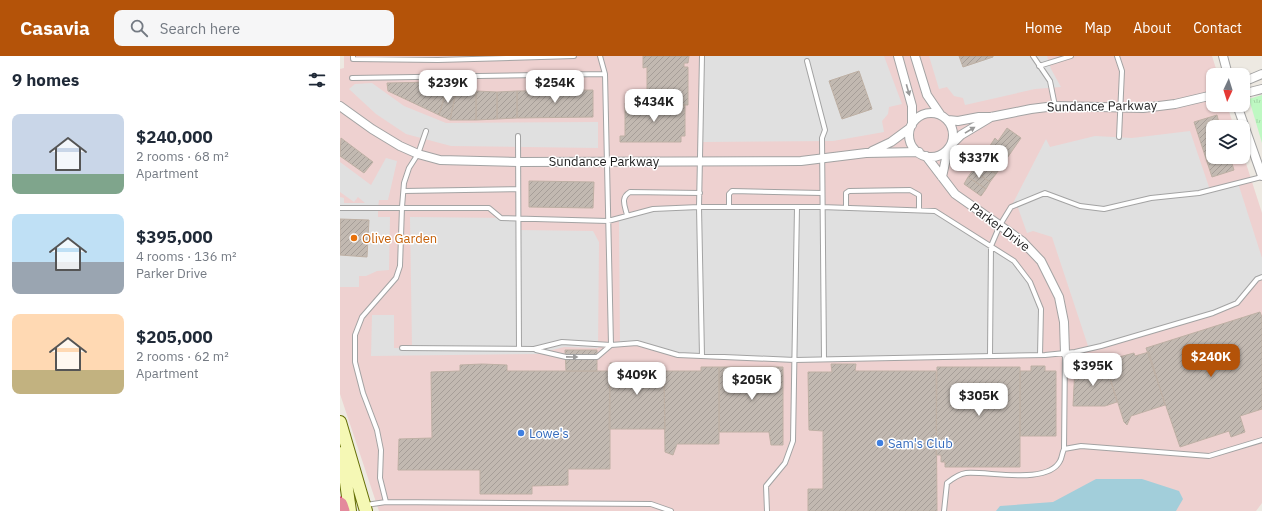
<!DOCTYPE html>
<meta charset="utf-8">
<style>
:root{--surface:#fff;--page:#f6f6f7;--text:#1f2937;--muted:#747a83;--accent:#b45309}
body{margin:0;font-family:"IBM Plex Sans",sans-serif;background:var(--page);color:var(--text);height:100vh;display:flex;flex-direction:column;font-size:15px;white-space:nowrap}
*{box-sizing:border-box;margin:0}
p{font-size:13px;color:var(--muted)}
.icon{flex:none;width:22px;height:22px;fill:none;stroke:currentColor;stroke-width:2;stroke-linecap:round;stroke-linejoin:round}
.map{position:relative;flex:1;overflow:hidden}
.panel{display:flex;flex-direction:column;background:var(--surface);width:340px}
.panel>*{flex:none}
.needle{width:26px;rotate:184deg}
.controls{position:absolute;left:866px;top:12px;display:grid;gap:8px}
.controls a{display:grid;place-items:center;width:44px;height:44px;border-radius:8px;background:var(--surface);box-shadow:0 1px 3px #0004;font-size:20px}
.price{position:absolute;translate:-50% -34px;padding:0 9px;border-radius:8px;background:#fff;color:#222;font-size:13px;line-height:26px;filter:drop-shadow(0 1px 2px #0008)}
.price::after{content:'';position:absolute;left:50%;top:24px;width:12px;height:9px;margin-left:-6px;background:inherit;clip-path:polygon(0 0,100% 0,50% 100%)}
.price.active{background:var(--accent);color:#fff}
ul{padding:0;list-style:none}
li{display:flex;align-items:center;gap:12px;height:100px;padding:0 12px}
li span{display:grid;place-items:center;flex:none;width:112px;height:80px;border-radius:8px;color:#555}
li>.icon{margin-inline-start:auto}
span .icon{width:48px;height:48px;fill:#fffc;stroke-width:1}
li b{font-size:17px}
h2{display:flex;justify-content:space-between;align-items:center;height:48px;padding:0 12px;font-size:17px}
header{display:flex;align-items:center;gap:24px;box-sizing:border-box;height:56px;padding:0 20px;background:var(--accent);color:#fff}
header strong{font-size:19px}
nav{display:flex;gap:22px;margin-inline-start:auto;font-size:14px}
.search{width:280px;height:36px;background:var(--page);display:flex;align-items:center;gap:10px;box-sizing:border-box;padding:0 14px;border-radius:8px;color:var(--muted);font-size:15px}
main{display:flex;flex:1;min-height:0}
.map>svg:first-child{display:block}
.commercial{fill:#eed1d0}
.park{fill:url(#park-tufts)}
.parking{fill:#e0e0e0}
.water{fill:#a2ceda}
.building{fill:url(#building-hatch);stroke:#beb0a4}
.lines{fill:none;stroke-linecap:round;stroke-linejoin:round}
.service-casing{stroke:#a3a3a3;stroke-width:6}
.minor-casing{stroke:#a3a3a3;stroke-width:10}
.secondary-casing{stroke:#656f07;stroke-width:14}
.motorway-casing{stroke:#d32764;stroke-width:17}
.service{stroke:#fff;stroke-width:4}
.minor{stroke:#fff;stroke-width:8}
.secondary{stroke:#f5f8b5;stroke-width:12}
.motorway{stroke:#e48a9c;stroke-width:15}
.oneway{fill:#999}
.food-dot{fill:#e8710a;stroke:#fff;stroke-width:1.5}
.shop-dot{fill:#3f7fe0;stroke:#fff;stroke-width:1.5}
.labels{text-anchor:middle;dominant-baseline:central;stroke-width:3;stroke-linejoin:round;paint-order:stroke}
.street-label{font-size:13px;fill:#1c1c1c;stroke:#fff}
.food-label{font-size:13px;fill:#c56008;stroke:#fff;text-anchor:start}
.shop-label{font-size:13px;fill:#366cbe;stroke:#fff;text-anchor:start}
</style>
<header>
<strong>Casavia</strong>
<div class="search"><svg class="icon" aria-label="search" viewBox="0 0 24 24"><circle cx="10" cy="10" r="6"/><path d="M15 15l6 6"/></svg>Search here</div>
<nav><a>Home</a><a>Map</a><a>About</a><a>Contact</a></nav>
</header>
<main>
<section class="panel">
<h2>9 homes<svg class="icon" aria-label="filters" viewBox="0 0 24 24"><path d="M4 7h16M4 17h16"/><circle cx="9" cy="7" r="2"/><circle cx="15" cy="17" r="2"/></svg></h2>
<ul>
<li><span style="background:linear-gradient(#c9d6e8 75%,#7fa58c 0)"><svg class="icon" aria-label="home" viewBox="0 0 24 24"><path d="M3 11l9-7 9 7M6 9v11h12V9"/></svg></span><div><b>$240,000</b><p>2 rooms · 68 m²</p><p>Apartment</p></div></li>
<li><span style="background:linear-gradient(#bfe0f5 60%,#9aa5b1 0)"><svg class="icon" aria-label="home" viewBox="0 0 24 24"><path d="M3 11l9-7 9 7M6 9v11h12V9"/></svg></span><div><b>$395,000</b><p>4 rooms · 136 m²</p><p>Parker Drive</p></div></li>
<li><span style="background:linear-gradient(#ffd9b3 70%,#c2b280 0)"><svg class="icon" aria-label="home" viewBox="0 0 24 24"><path d="M3 11l9-7 9 7M6 9v11h12V9"/></svg></span><div><b>$205,000</b><p>2 rooms · 62 m²</p><p>Apartment</p></div></li>
</ul>
</section>
<div class="map">
<svg width="922" height="455" viewBox="0 0 922 455">
<defs>
<pattern id="park-tufts" width="24" height="20" patternUnits="userSpaceOnUse"><rect width="24" height="20" fill="#bef8c2"/><path d="M3 7l-1-3M5 7V3M7 7l1-3M15 17l-1-3M17 17v-4M19 17l1-3" fill="none" stroke="#a3d4a6"/></pattern>
<pattern id="building-hatch" width="6" height="6" patternUnits="userSpaceOnUse"><rect width="6" height="6" fill="#c2b9b1"/><path d="M-1 1l2-2M0 6l6-6M5 7l2-2" fill="none" stroke="#a69e98"/></pattern>
</defs>
<rect width="100%" height="100%" fill="#ede9e2"/>
<path class="commercial" d="M4 0H872L878 19H873V49H887L894 71H873V101H903V98L922 157V447L916 455H39L0 338V13L4 12Z"/>
<path class="park" d="M922 39V87L909 43Z"/>
<path class="parking" d="M362 0H544L562 48 549 51 548 58 542 65 544 76 493 85 362 86Z
M589 0H707L711 13 721 31 695 33 625 49 623 42 614 40 607 31 599 33Z
M32 27 64 50 106 67 258 66V92L111 90 66 78 36 58 9 33 15 28Z
M850 75 870 134 898 127 922 202V221L897 247 749 293 712 181 693 175 687 177 677 149 671 151 706 83 710 91 755 80 792 82Z
M46 102 57 105 48 144H39L38 152V161H50L49 214 37 215 26 220H19V231H0V141L4 142V147H25L18 141 14 146 0 136V106L31 129Z
M359 151 595 155 674 205 690 226 701 253 700 299 455 304 338 299 297 287 280 288 279 162 299 156Z
M70 161 178 162 179 174 253 175 259 186 258 292 224 291 197 298 31 300 32 259H54V292H72Z"/>
<path class="water" d="M756 423H802L839 435 843 443 836 455H656L660 450 713 446Z"/>
<path class="building" d="M303 0H349L348 7H344V11H348V49L307 48V11L303 12Z
M619 0H653V1L623 11Z
M519 15 532 53 502 63 489 25Z
M96 26 107 32 99 59 48 35 47 27Z
M107 32 116 36 110 64 99 59Z
M253 34V61L177 62V35Z
M136 35V64H110L116 36Z
M136 35 157 36V63L136 64Z
M177 35V62L157 63V36Z
M285 47 341 48V49H345V80H341V86H280V80H285Z
M877 59 880 71H873V101H890L894 114 872 121 854 66Z
M667 72 681 82 663 108 646 96 655 82 658 85Z
M1 82 33 106 24 117 0 100Z
M646 96 663 108 656 118 638 106Z
M638 106 656 118 650 126 633 114Z
M633 114 650 126 646 133 628 121Z
M628 121 646 133 641 140 624 128Z
M189 125 254 126 253 152 189 151Z
M0 163 29 164 27 201 0 199Z
M920 256 922 261V353L900 360 905 376 891 381 889 375 840 391 806 292Z
M225 294H257V315H226Z
M809 296 825 349 791 360 787 369 784 366 766 309 780 305 779 301 794 297 795 300Z
M270 307H321V311H324L325 373H269Z
M142 308 167 309V315H270V413H228V429L192 430V438H140V414H58L59 383 92 382 91 316 120 315V309Z
M491 308H516L515 315H596L597 455H468V433H483V375L469 374 468 316H492Z
M766 309 777 346 765 350H733L735 310Z
M691 310H705V315H716V380H680V315H691Z
M361 311H379V388H337L333 399 325 396 324 315H361Z
M379 311H443V389H431L429 376H379Z
M597 311H680V411H605V406H601V399H596Z"/>
<g class="lines">
<defs>
<path id="service" d="M13 0V3L98 4 234 0
M693 0 710 25 715 50
M777 0 782 15 779 81
M467 5 485 74 482 82 484 303
M699 10 731 0
M12 22 265 18
M178 80 179 293
M64 135 178 133
M389 151V138L392 135 482 137
M0 152H149L161 162 268 165 313 153 359 151H481L595 155 674 205 690 226 701 253 700 299
M506 152V137L509 135 570 134 579 139V154
M287 159C285 150 280 142 290 136L360 137
M62 292 194 293 222 286 271 289 297 287 338 299 455 304 705 299 735 296 761 290 873 257 897 247 917 223 922 221
M196 294 226 301H257L271 289 265 18 260 0
M362 300 359 151 362 0
M650 300 651 190 660 169 671 151 705 137 740 150 764 153 811 142 859 137 922 121
M724 393 741 390 869 400 922 384
M46 446 40 422 41 394 37 374 23 337 15 306V279L22 261 56 222 60 210 62 151 64 127 69 112 78 98 86 75
M26 449 46 446 311 448 331 455
M427 455 426 430 445 407 453 385 457 151
M604 455 607 427C612 423 619 418 626 417 648 415 708 429 720 405 722 402 722 397 724 393L725 297"/>
<path id="minor" d="M558 0 572 50V69
M575 0 587 39 600 58
M883 0 888 19
M903 26 922 18
M903 35 910 36 922 33
M897 49 922 120
M0 50 32 73 60 90 78 98 100 104 178 106 461 105 526 97 579 96
M569 79a22 22 0 1 1 44 0a22 22 0 1 1-44 0Z
M608 64 618 65 639 61H651L691 53 715 50 803 52 835 48 873 39
M612 88 621 79 651 61
M532 95 551 86 570 72
M586 100 615 138 682 185 701 205 719 241 724 266 725 297
M602 121 608 93"/>
<path id="secondary" d="M0 366 26 455
M2 397 10 455"/>
<path id="motorway" d="M0 449 2 455"/>
</defs>
<use href="#service" class="service-casing"/>
<use href="#minor" class="minor-casing"/>
<use href="#secondary" class="secondary-casing"/>
<use href="#motorway" class="motorway-casing"/>
<use href="#service" class="service"/>
<use href="#minor" class="minor"/>
<use href="#secondary" class="secondary"/>
<use href="#motorway" class="motorway"/>
</g>
<defs><path id="oneway-solid" d="M-6-.8H1V-3.2L6.5 0L1 3.2V.8H-6Z"/></defs>
<g class="oneway">
<use href="#oneway-solid" transform="translate(568 34) rotate(74)"/>
<use href="#oneway-solid" transform="translate(630 74) rotate(-31)"/>
<use href="#oneway-solid" transform="translate(232 301) rotate(1)"/>
</g>
<circle class="food-dot" cx="14" cy="182" r="4"/>
<g class="shop-dot">
<circle cx="181" cy="377" r="4"/>
<circle cx="540" cy="387" r="4"/>
</g>
<g class="labels">
<g class="street-label">
<text transform="translate(762 50) rotate(-1)">Sundance Parkway</text>
<text x="264" y="105">Sundance Parkway</text>
<text transform="translate(660 171) rotate(37)">Parker Drive</text>
</g>
<g class="food-label">
<text x="22" y="182">Olive Garden</text>
</g>
<g class="shop-label">
<text x="189" y="377">Lowe's</text>
<text x="548" y="387">Sam's Club</text>
</g>
</g>
</svg>
<div class="controls">
<a><svg class="needle" viewBox="-14 -14 28 28"><path d="M0-13l5 13h-10z" fill="#e53935"/><path d="M0 13l5-13h-10z" fill="#747a83"/></svg></a>
<a><svg class="icon" aria-label="layers" viewBox="0 0 24 24"><path d="M12 4l9 5-9 5-9-5zM3 14l9 5 9-5"/></svg></a>
</div>
<b class="price" style="left:108px;top:48px">$239K</b>
<b class="price" style="left:215px;top:48px">$254K</b>
<b class="price" style="left:314px;top:67px">$434K</b>
<b class="price" style="left:639px;top:123px">$337K</b>
<b class="price active" style="left:871px;top:322px">$240K</b>
<b class="price" style="left:753px;top:331px">$395K</b>
<b class="price" style="left:297px;top:340px">$409K</b>
<b class="price" style="left:412px;top:345px">$205K</b>
<b class="price" style="left:639px;top:361px">$305K</b>
</div>
</main>
